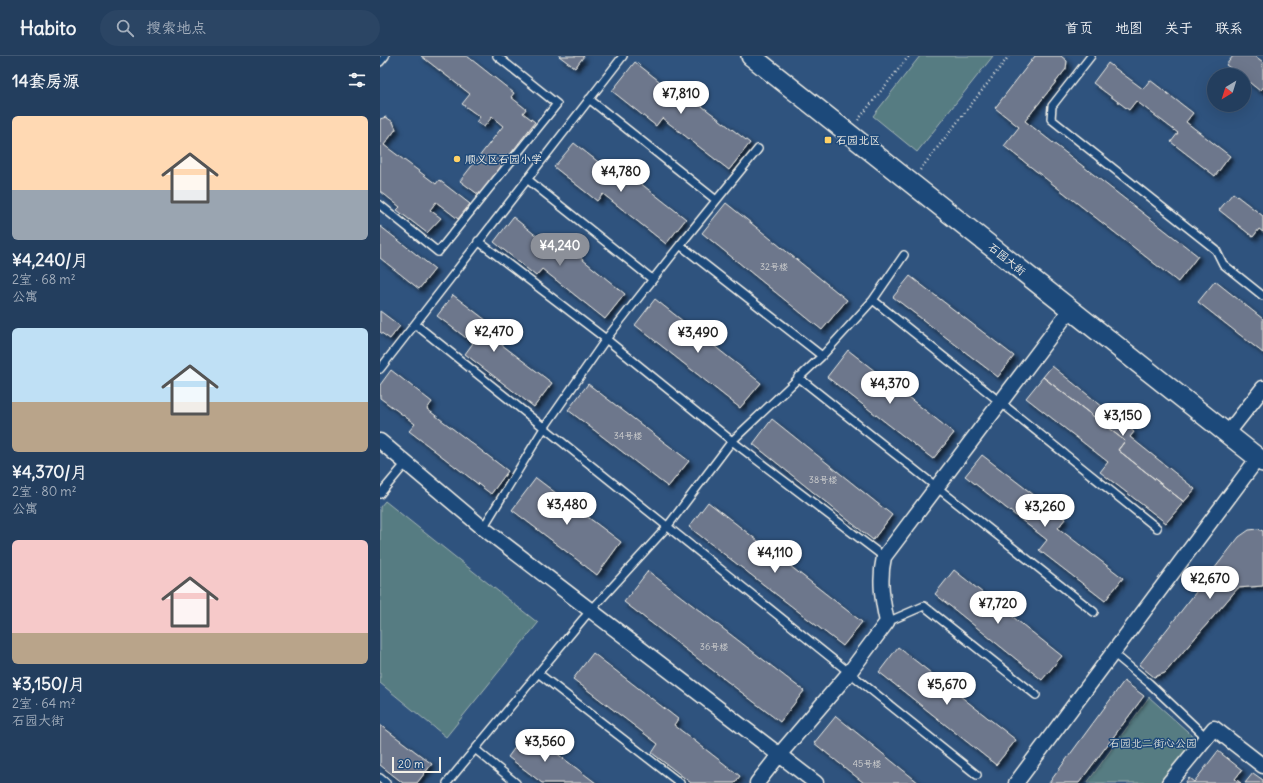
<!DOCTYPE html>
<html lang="zh">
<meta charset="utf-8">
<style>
:root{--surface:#233e5e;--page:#2b4564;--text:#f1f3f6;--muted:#a3aebc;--line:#405773;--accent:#8c9099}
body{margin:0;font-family:Delius,"LXGW WenKai TC",sans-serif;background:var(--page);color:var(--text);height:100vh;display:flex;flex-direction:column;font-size:15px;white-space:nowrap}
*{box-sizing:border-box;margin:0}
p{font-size:13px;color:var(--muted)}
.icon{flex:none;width:22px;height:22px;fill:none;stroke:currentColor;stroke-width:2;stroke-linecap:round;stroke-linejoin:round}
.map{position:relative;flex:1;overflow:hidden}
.drawer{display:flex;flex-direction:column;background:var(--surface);width:380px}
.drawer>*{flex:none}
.needle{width:26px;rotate:218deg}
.fabs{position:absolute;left:827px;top:12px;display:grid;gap:8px}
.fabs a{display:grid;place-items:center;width:44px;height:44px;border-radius:50%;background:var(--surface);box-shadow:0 4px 16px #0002,0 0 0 1px var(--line);font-size:20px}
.scale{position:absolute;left:12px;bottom:10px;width:49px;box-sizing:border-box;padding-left:4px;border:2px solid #f4f1e8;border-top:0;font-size:11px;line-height:14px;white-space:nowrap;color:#f4f1e8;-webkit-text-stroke:3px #1f4a7a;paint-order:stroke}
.price{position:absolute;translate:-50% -34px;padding:0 9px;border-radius:14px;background:#fff;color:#222;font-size:13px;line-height:26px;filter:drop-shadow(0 1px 2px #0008)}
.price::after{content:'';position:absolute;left:50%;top:24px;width:12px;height:9px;margin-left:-6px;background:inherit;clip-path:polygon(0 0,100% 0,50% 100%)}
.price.on{background:var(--accent);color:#fff}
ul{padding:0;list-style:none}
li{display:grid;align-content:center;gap:8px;height:212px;padding:0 12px}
li span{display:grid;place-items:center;height:124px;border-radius:6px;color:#555}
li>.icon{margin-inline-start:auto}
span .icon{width:72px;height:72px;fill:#fffc;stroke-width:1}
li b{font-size:17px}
h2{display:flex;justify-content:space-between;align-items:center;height:48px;padding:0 12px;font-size:17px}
header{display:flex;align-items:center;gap:24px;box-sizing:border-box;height:56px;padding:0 20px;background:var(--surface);border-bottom:1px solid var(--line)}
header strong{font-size:19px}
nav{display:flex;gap:22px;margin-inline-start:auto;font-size:14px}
.search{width:280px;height:36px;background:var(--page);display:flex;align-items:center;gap:10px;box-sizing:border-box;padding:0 14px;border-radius:22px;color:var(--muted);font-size:15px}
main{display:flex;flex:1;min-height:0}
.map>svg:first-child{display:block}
.green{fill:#567c82;stroke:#a5b6b5}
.building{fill:#6d778c;stroke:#f4f1e8;filter:url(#shadow)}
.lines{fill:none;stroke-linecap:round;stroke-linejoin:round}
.lane-casing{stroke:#f4f1e8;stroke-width:10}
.street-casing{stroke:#f4f1e8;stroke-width:17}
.secondary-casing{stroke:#f4f1e8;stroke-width:22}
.path{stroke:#f4f1e8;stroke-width:2.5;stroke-dasharray:1 3;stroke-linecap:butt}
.lane{stroke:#1f4a7a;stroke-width:7}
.street{stroke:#1f4a7a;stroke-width:14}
.secondary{stroke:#1f4a7a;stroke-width:19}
.poi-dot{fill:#ffd166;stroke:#1f4a7a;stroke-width:1.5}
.labels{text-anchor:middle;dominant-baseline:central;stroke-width:3;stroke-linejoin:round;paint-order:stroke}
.number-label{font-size:9px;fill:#d2d2d1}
.poi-label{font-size:11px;fill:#f4f1e8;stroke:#1f4a7a;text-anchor:start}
.street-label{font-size:11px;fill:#f4f1e8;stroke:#1f4a7a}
.park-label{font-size:11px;fill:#dcdfd9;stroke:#1f4a7a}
</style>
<header>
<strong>Habito</strong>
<div class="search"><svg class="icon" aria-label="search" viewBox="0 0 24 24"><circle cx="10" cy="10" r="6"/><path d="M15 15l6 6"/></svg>搜索地点</div>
<nav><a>首页</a><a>地图</a><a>关于</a><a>联系</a></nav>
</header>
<main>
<section class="drawer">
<h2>14套房源<svg class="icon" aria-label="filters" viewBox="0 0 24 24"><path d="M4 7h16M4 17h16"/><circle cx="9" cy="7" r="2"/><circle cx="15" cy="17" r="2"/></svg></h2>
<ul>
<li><span style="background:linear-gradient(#ffd9b3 60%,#9aa5b1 0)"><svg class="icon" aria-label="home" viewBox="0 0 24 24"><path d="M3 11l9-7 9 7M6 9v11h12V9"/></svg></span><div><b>¥4,240/月</b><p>2室 · 68 m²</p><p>公寓</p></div></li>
<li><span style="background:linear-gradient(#bfe0f5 60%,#b9a48a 0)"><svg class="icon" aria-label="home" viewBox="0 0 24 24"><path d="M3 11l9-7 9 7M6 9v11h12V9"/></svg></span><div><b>¥4,370/月</b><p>2室 · 80 m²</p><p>公寓</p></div></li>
<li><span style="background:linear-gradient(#f6c9c9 75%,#b9a48a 0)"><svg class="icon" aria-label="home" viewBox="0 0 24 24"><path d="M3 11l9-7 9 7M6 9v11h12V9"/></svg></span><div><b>¥3,150/月</b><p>2室 · 64 m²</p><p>石园大街</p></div></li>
</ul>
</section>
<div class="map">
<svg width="883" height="727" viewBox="0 0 883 727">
<defs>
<filter id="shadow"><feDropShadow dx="3.5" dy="3.5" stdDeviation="2" flood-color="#0009"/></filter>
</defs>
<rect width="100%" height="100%" fill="#2f537e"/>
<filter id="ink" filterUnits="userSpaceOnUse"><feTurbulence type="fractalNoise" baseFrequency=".025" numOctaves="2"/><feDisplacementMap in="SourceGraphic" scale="8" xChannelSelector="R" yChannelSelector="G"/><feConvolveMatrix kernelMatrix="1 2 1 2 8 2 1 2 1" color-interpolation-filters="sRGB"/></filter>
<g filter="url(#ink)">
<path class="green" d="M540 0H613L537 96 493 60Z
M5 445 158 567 66 681 0 627V451Z
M769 641 816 683 780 727H707Z"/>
<path class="building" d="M41 0H87L134 37 131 41 146 53 143 57 155 66 99 139 80 125 123 70 112 61 104 71 96 66 100 61 82 48 90 38Z
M179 0H204L195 12Z
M655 0H681L687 5 686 13 645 65 818 200 798 226 624 90 639 71 615 52Z
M853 0H875L883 6V32L880 35 864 22V19H860L846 9Z
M255 6 297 39 301 34 370 87 349 114 282 62 276 70 232 35Z
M728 7 763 33 770 24 813 57 806 66 850 100 835 120 791 86 798 77 756 45 749 54 713 27Z
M6 61 13 66 16 73 4 89 56 128 59 124 90 148 78 163 56 146 50 154 61 162 47 177 17 154 20 151 0 135V63Z
M194 87 235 119 241 112 306 163 286 188 223 138 217 145 174 111Z
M853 137 883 160V176L879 173 873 181 839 154Z
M346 147 467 244 442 274 322 177Z
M133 161 174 194 181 186 245 238 225 263 162 213 156 220 114 186Z
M0 170 55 213 39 233 0 202Z
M530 220 634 300 618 321 513 241Z
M835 225 883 263V297L818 246Z
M73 239 111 268 105 276 172 327 154 351 85 298 93 287 57 260Z
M275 243 381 327 360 352 255 269Z
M0 255 20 270 10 283 0 276Z
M468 294 574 377 553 403 447 321Z
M672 310 754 376 750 381 815 433 804 446 738 394 745 385 663 321Z
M11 314 52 346 47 353 128 415 111 438 29 375 35 368 0 342V329Z
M663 321 745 385 738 394 804 446 786 467 720 416 728 406 646 342Z
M208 328 309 405 288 431 188 354Z
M392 363 512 459 493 484 373 388Z
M602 399 685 463 678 472 743 522 725 545 659 494 667 484 585 420Z
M156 422 241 486 217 519 132 454Z
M328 446 482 566 463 590 309 471Z
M878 473 883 475V530L858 532 785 617 774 621 759 609 859 481 869 474Z
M574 514 682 600 662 624 555 538Z
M268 515 424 635 400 666 244 546Z
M518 591 636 684 616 709 499 616Z
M213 597 298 663 294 669 360 720 355 727H311L272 697 278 688 193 623Z
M744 625 764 640 699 727H669Z
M456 660 539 727H484L434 687Z
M0 669 52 708 37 727H23L0 709Z
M147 675 216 727H162L128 701Z
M838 695 862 714 855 723 861 727H805L809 722 814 726Z
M873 717 883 724V727H865Z"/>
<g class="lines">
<defs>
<path id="lane" d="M243 0 35 268 597 719
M711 0 672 50 671 63 836 194 843 208 883 240
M0 6 5 0
M209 43 336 144
M378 93 300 189 442 300
M147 123 272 223
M0 149 58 196 177 48 117 0
M98 185 226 283 352 385 504 501
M524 199 493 244 777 472
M0 313 35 268
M418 321 714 556
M0 438 26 407
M103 472 164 372 226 283 300 189
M507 566 544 550 656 639
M733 597 769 627 826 681
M158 617 300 727
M95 693 136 727
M0 722 6 727
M67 727 203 563 287 471 352 385 442 300 493 244"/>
<path id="street" d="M847 378 883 332
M0 385 103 472 436 727
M377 727 399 699 469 617 507 566C502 543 499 523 504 501L690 254
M636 727 878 402
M789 727 834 672 883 710"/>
<path id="secondary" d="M371 0 883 406"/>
</defs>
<use href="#lane" class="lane-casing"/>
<use href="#street" class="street-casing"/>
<use href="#secondary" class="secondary-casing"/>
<path class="path" d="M478 64 529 0
M540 114 629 0"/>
<use href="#lane" class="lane"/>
<use href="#street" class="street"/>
<use href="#secondary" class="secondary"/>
</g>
</g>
<g class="poi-dot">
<rect x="444" y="80" width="8" height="8" rx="2"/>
<circle cx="77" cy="103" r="4"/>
</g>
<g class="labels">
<g class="number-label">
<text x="394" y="210">32号楼</text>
<text x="248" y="379">34号楼</text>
<text x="443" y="423">38号楼</text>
<text x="334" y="590">36号楼</text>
<text x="487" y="707">45号楼</text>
</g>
<g class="poi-label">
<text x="456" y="84">石园北区</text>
<text x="85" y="103">顺义区石园小学</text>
</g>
<g class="street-label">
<text transform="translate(627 203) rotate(39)">石园大街</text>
</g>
<g class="park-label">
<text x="773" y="687">石园北二街心公园</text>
</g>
</g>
</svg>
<div class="fabs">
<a><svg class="needle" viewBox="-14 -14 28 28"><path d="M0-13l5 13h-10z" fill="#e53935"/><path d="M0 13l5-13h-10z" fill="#a3aebc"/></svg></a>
</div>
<div class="scale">20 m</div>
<b class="price" style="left:301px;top:59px">¥7,810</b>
<b class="price" style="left:241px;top:137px">¥4,780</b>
<b class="price on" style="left:180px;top:211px">¥4,240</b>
<b class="price" style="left:114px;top:297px">¥2,470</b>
<b class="price" style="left:318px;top:298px">¥3,490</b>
<b class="price" style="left:510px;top:349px">¥4,370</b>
<b class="price" style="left:743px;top:381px">¥3,150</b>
<b class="price" style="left:187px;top:470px">¥3,480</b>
<b class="price" style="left:665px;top:472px">¥3,260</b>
<b class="price" style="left:395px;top:518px">¥4,110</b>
<b class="price" style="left:830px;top:544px">¥2,670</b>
<b class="price" style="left:618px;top:569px">¥7,720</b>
<b class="price" style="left:567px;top:650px">¥5,670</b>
<b class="price" style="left:165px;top:707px">¥3,560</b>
</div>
</main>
